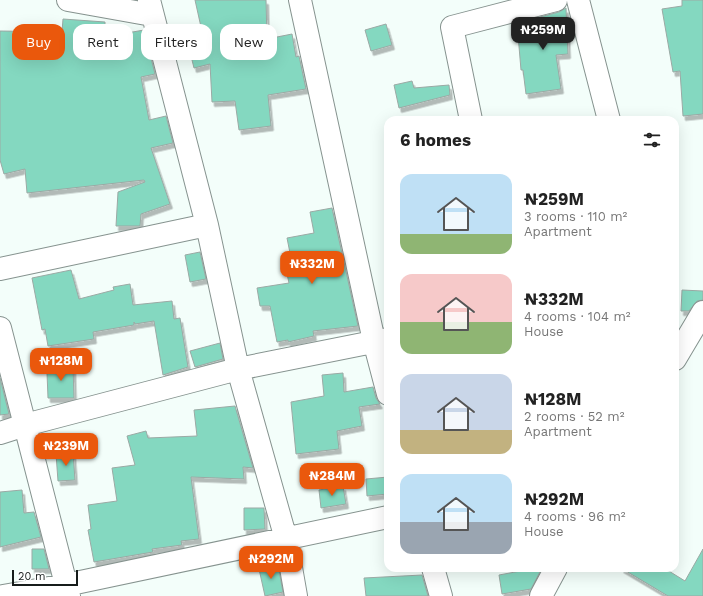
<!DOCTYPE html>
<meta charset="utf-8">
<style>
:root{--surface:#fff;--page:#f6f6f6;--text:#222;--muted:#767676;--accent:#ea580c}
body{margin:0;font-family:"Work Sans",sans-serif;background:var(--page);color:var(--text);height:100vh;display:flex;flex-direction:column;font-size:15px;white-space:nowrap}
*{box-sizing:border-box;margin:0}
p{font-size:13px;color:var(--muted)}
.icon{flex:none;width:22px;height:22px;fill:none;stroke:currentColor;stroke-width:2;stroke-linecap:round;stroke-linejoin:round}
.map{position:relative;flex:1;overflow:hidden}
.drawer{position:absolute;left:384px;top:116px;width:295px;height:456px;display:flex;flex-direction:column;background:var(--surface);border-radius:12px;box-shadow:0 4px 16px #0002}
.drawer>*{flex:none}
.hud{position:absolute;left:12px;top:24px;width:312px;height:36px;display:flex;gap:8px}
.scale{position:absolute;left:12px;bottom:10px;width:66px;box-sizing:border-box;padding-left:4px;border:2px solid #171c1b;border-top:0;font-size:11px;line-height:14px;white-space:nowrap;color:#171c1b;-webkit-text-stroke:3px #fff;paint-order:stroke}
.price{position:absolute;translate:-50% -34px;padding:0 9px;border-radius:8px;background:var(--accent);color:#fff;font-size:13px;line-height:26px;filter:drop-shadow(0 1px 2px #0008)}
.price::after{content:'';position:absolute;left:50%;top:24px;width:12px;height:9px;margin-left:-6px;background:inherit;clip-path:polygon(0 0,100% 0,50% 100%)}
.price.active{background:#222;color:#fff}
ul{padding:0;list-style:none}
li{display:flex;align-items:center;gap:12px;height:100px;padding:0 16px}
li span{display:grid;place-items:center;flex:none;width:112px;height:80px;border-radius:12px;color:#555}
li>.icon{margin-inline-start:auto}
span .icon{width:48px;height:48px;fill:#fffc;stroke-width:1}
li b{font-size:17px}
h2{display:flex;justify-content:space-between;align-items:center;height:48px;padding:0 16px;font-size:17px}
.tag{padding:0 14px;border-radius:12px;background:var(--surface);box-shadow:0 4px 16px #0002;font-size:14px;line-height:36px}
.tag.active{background:var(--accent);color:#fff}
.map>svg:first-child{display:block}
.building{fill:#84d8c0;stroke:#9ba9a4;filter:url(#shadow)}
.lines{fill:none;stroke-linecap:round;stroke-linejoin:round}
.minor-casing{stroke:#86938f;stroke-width:24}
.minor{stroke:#fff;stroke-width:22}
</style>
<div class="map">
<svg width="703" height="596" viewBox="0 0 703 596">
<defs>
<filter id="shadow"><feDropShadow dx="2.5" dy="4.5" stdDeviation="0" flood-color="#0004"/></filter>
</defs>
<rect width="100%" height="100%" fill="#f3fefa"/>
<path class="building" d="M195 0H266L267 39 292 34 296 57 299 56 306 89 268 95 271 126 239 130 235 101 212 102 210 64 194 68 189 48 205 45Z
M682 0H703V114L683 116 680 71 673 72 662 9 682 6Z
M566 8 568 54 556 55 561 89 526 94 523 70H521L517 23 559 12Z
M63 19 105 22V30L126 28 127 33 144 30 155 74 141 77 149 120 166 116 173 143 151 148 170 204 141 214 140 226H116L118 192 145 182 144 180 27 193 25 169 4 174 0 160V31L62 32Z
M386 24 392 45 371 51 365 30Z
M412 81 414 88 449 85 450 95 399 108 394 85Z
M332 208 358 326 313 331 314 336 288 342V340L277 342 270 306H260L257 288 289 283 285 265 292 263 287 238 314 233 310 212Z
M200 252 206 279 190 282 185 255Z
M71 270 79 299 114 290 113 287 130 284 133 305 172 301 174 319 180 318 188 367 163 375 154 321 135 324 134 322V325L93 332 94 339 48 346 45 329 42 330 32 278Z
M682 290 703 291V300L697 301 689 311H681Z
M220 343 223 359 195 367 190 351Z
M50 363 73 366 74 398H48L47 373H51Z
M343 373 344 392 373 387 376 398 380 404 359 407 362 426 337 431 339 449 296 454 291 402 324 396 322 375Z
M0 378 9 414 0 415Z
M235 406 253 468 243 467 244 479 191 477 199 539 181 541 182 545 152 549 153 552 94 562 88 530 91 529 88 505 117 501 112 468 135 465 127 436 146 431 148 438 197 436 194 410Z
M73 453 75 480 58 481 56 454Z
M388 477V494L367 496 366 479Z
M343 486 346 504 321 508 319 490Z
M22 490 24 513 34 512 41 537 0 547V492Z
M244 508H264L265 529 244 530Z
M32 549H44L49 569H32Z
M703 549V596H668L621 568H664L685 581Z
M278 565 283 592 265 596 259 569Z
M526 568H542L531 589 502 594 499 575 526 570Z
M422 575 428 596H366L364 578Z"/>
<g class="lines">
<defs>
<path id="minor" d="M68 0 152 15
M149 0 207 225 238 369 286 539 296 596
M300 0 374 341 388 394
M578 0 609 120
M471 120 452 27 556 0
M0 269 207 225
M0 328 69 596
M675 359 703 312
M0 433 25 425 238 369 388 339
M433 568 441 596
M3 596 66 585 388 517
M541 596 556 568"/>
</defs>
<use href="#minor" class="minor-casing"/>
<use href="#minor" class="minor"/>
</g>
</svg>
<div class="scale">20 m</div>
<b class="price active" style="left:543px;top:51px">₦259M</b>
<b class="price" style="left:312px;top:285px">₦332M</b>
<b class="price" style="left:61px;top:382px">₦128M</b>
<b class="price" style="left:66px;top:467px">₦239M</b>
<b class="price" style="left:332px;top:497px">₦284M</b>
<b class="price" style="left:271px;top:580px">₦292M</b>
<div class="hud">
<a class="tag active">Buy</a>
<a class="tag">Rent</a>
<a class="tag">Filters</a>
<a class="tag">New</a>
</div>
<section class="drawer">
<h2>6 homes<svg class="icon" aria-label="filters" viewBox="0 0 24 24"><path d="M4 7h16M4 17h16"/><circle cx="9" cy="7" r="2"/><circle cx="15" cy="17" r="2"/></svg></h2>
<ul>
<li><span style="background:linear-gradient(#bfe0f5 75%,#8fb573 0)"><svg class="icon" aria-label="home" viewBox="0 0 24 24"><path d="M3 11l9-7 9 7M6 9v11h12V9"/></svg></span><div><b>₦259M</b><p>3 rooms · 110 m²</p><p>Apartment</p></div></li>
<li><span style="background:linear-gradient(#f6c9c9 60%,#8fb573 0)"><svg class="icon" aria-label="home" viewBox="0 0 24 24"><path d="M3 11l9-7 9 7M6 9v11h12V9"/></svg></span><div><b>₦332M</b><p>4 rooms · 104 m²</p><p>House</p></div></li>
<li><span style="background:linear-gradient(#c9d6e8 70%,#c2b280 0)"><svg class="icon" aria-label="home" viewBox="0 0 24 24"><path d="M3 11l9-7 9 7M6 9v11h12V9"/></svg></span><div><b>₦128M</b><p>2 rooms · 52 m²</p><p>Apartment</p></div></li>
<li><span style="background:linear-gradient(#bfe0f5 60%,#9aa5b1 0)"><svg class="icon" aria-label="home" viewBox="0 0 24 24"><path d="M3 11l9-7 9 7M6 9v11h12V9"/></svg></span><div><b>₦292M</b><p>4 rooms · 96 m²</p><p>House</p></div></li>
</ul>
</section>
</div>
